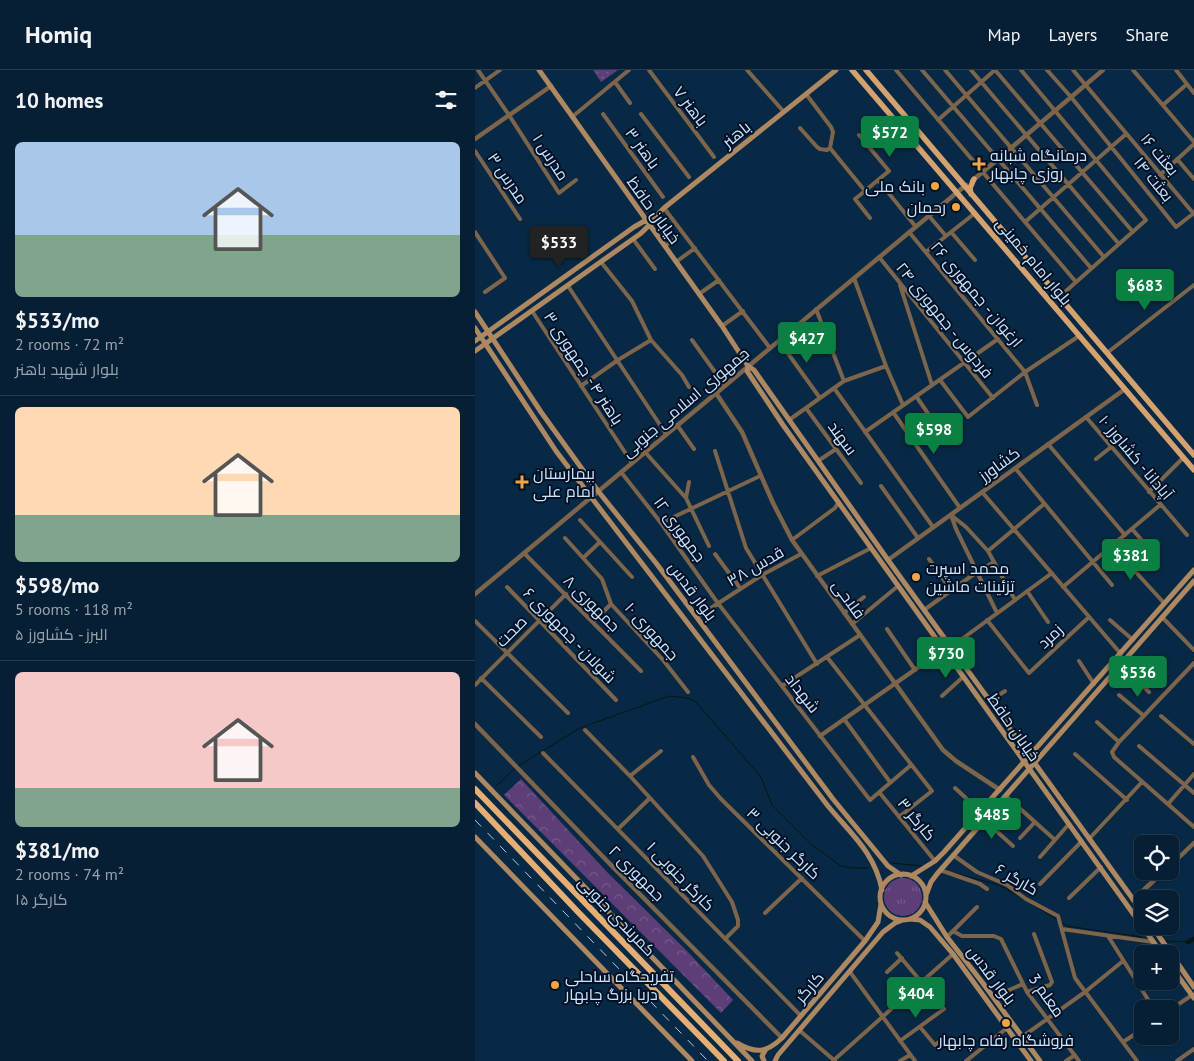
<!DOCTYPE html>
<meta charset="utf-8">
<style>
:root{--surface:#061f34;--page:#0f273c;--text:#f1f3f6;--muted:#98a2ac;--line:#273d4f;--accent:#0b8043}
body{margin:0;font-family:"PT Sans",Cairo,sans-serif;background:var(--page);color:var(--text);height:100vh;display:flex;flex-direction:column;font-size:19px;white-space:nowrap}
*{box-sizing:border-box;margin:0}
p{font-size:16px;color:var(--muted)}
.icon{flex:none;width:28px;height:28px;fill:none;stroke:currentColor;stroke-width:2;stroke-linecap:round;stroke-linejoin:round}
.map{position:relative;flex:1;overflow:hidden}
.details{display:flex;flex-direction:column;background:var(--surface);width:475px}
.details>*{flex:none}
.buttons{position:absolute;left:659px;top:765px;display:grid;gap:10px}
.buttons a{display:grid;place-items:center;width:45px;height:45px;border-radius:8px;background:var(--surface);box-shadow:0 1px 4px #0004,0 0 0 1px var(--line);font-size:25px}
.price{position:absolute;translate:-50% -42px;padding:0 11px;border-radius:5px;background:var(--accent);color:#fff;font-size:16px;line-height:32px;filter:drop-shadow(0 1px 2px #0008)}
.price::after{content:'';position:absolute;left:50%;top:30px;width:15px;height:11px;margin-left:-8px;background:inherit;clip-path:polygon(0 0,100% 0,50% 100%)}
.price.current{background:#222;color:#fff}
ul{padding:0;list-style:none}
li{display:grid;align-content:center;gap:10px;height:265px;padding:0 15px}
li+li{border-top:1px solid var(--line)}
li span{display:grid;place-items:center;height:155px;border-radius:8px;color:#555}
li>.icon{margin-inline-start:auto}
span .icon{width:90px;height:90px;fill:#fffc;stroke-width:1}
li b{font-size:21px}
h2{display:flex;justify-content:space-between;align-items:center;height:60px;padding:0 15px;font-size:21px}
header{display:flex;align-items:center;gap:30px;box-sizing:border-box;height:70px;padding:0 25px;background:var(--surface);border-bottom:1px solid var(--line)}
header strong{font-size:24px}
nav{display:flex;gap:28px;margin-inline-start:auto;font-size:18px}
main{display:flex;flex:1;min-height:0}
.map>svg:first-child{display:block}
.grass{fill:url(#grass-tufts)}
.forest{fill:url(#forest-crowns)}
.park{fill:url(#park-dots)}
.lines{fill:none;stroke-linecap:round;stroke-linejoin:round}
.stream{stroke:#071614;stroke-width:1}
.canal{stroke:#071614;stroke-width:4.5}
.minor{stroke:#7d654c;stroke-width:4}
.tertiary{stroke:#7d654c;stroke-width:4.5}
.secondary{stroke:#ad8860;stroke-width:5}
.primary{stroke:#d3a26e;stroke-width:5.5}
.trunk{stroke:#e4ae74;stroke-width:6}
.rail{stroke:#b0cae3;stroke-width:1;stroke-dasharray:9 9;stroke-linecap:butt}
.poi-dot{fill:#f3a443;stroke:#001126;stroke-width:2}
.labels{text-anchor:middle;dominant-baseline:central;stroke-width:4;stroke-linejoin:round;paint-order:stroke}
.street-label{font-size:16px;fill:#cbe4fc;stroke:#001126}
.poi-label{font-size:16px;fill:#cbe4fc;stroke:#001126;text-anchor:start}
</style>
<header>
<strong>Homiq</strong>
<nav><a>Map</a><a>Layers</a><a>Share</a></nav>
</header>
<main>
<section class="details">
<h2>10 homes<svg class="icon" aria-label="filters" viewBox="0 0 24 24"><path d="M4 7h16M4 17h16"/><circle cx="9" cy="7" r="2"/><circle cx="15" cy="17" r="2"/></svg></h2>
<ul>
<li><span style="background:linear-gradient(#a9c7e8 60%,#7fa58c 0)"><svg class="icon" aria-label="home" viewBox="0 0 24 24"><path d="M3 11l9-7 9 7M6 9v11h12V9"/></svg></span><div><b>$533/mo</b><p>2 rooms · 72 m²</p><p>بلوار شهید باهنر</p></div></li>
<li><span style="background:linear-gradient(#ffd9b3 70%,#7fa58c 0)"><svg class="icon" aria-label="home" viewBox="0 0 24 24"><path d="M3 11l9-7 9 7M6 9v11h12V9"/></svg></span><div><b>$598/mo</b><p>5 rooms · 118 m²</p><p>البرز - کشاورز ۵</p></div></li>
<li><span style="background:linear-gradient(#f6c9c9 75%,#7fa58c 0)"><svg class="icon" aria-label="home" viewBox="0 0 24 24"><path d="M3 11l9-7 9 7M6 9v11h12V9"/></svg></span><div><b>$381/mo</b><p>2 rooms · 74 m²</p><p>کارگر ۱۵</p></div></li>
</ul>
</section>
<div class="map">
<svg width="719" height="991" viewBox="0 0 719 991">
<defs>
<pattern id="grass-tufts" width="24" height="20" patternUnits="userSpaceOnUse" patternTransform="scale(1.25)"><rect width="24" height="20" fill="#5d3e78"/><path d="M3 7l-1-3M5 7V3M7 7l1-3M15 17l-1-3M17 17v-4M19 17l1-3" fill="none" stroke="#735a8c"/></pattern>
<pattern id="forest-crowns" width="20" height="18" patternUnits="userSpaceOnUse" patternTransform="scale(1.25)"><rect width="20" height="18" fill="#5d3e78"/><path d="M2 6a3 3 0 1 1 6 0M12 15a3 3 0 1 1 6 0" fill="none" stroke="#735a8c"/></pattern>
<pattern id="park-dots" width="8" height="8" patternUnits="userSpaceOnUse" patternTransform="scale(1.25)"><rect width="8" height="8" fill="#5d3e78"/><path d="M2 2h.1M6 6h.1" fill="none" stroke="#735a8c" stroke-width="1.8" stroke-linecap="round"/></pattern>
</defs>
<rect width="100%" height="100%" fill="#082945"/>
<path class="grass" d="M409 827a19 19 0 1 1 38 0a19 19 0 1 1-38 0Z"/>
<path class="forest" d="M46 709 132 802 211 880 258 930 246 943 29 725Z"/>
<path class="park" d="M118 0H143L126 12Z"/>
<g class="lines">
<path class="stream" d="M43 696 105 658 116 654 194 626 212 628 220 631 286 707 297 735 336 774 366 796 377 798H393
M21 716 40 698
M416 793 448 796
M479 803 524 815 547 828
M557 834 584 851
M587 853 592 856 667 867
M691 871 713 872"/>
<path class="canal" d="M713 872 719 869"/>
<path class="minor" d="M3 0 34 45 84 123 101 110
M174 0 239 87
M272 0 309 42
M421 0 601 212
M447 0 616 198
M470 0 629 187
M496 0 644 174
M520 0 658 162
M546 0 671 150 591 221
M572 0 596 27 701 157 719 143
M598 0 718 143
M658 0 719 72
M701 0 719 23
M140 12 155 33
M0 18 25 0
M331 24 356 57 358 62 355 78 390 121 403 110 441 157
M688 35 712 14
M128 44 188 127
M166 44 214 107
M97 47 154 0
M463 50 520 0
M325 58 342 77 345 79 352 80 355 78
M384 65 414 101 403 110
M0 81 45 149
M702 89 719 109
M685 105 719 74
M390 121 380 129 395 148
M189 138 295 278
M454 146 471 166
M550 152 651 64
M0 162 30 208 10 222
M434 162 550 302 562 335
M476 162 500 190
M158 169 180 199
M190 176 201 168
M451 182 500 143
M404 187 518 328
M126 192 157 231 176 270 207 305 214 317
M201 192 220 178
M379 208 411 296 428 335
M425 215 457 315
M93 216 191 364
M224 224 244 210
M341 239 369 311
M57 241 157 393
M247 256 268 241
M217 270 250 316
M304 271 345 328
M632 283 719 215
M465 310 493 347 550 302 604 266
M106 316 143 290 176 270
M359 318 458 457
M441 326 465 361
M331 338 386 413
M418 342 485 438
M611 347 712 465
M314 350 369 311 411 296
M202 355 219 379
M390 362 523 269
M573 374 650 465
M240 381 271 478 342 594
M170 382 211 428
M621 389 636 377
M343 391 361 379
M540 398 637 515
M146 402 186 453 242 532 395 730 436 695
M214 412 211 428 234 476
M406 416 443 468
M507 422 646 584
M674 422 708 388
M476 445 481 459 522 543
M476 445 491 457 513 481
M105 450 157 507
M186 453 285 406
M657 459 677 482
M90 468 127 509 136 534 188 590 213 622
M317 470 360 438 363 433
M637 476 689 533
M49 483 166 601
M240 484 265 518
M108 488 125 472
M454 489 476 520
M342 506 396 478
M32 517 141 630
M588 517 685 435
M552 521 573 552
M540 530 513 481 569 434
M449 540 502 502 519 492
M369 543 389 527
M222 547 287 505 326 484
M687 547 719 580
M512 550 554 603 614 547
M635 550 658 570
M0 551 93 643
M118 552 136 534
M377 554 423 516
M412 559 440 600
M476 577 577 503
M352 587 457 721 424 747
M604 591 619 614
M719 593 644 672 637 682 639 687 719 757
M646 594 674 622
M6 608 66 667
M0 615 91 524
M307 616 385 565
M644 625 669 646
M467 626 488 607
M515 631 530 621
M686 646 719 674
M369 649 415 712
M622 652 644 672
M110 660 155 706 228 786 257 832 263 850V856L250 869
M664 676 719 723
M68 683 326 946
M600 684 652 730
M218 687 234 715 246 729 390 871
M155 706 186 681
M480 718 506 742
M404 722 460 791
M531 726 580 770
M693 734 719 704
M509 750 538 776
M143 759 175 728
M545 768 560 752
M614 769 667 712
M478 785 502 802 532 815 551 829 583 846 600 908 662 991
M565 787 594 754
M465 800 505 814 512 819
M565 814 607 771
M594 828 626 797
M290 843 327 808
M587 859 678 872
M478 861 487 866H519L526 869 552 922 604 991
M633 866 679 939
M472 867 502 837
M422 883 469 939 425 971
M375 902 440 991
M412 902 427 888
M552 922 575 915 577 912 559 864
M518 927 548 914
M695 940 717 925
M445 957 460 975 469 968
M324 960 360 991
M547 967 610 922 648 891
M648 972 668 959
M359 990 478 884
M425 991 435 985
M491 991 532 958
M591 991 600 985
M702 991 719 979"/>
<path class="tertiary" d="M0 69 76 16
M497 111 628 0
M241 323 267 362 298 433 317 470 468 680 481 691 525 720
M413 490 650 319
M0 524 491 115
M0 654 134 793 307 968
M345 666 468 580
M695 796 719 773
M658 830 689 801"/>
<path class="secondary" d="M64 0 247 256 273 296 279 300 413 490 668 843
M0 242 66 342 123 421 181 493 358 729 413 796 426 805
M0 258 81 381 116 427 353 736C376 764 400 783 407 820
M0 271 159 157 173 149
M0 281 165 164C175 156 180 146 189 138L361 0
M273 296 272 301 308 355C435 531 560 708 687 884
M0 703 277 991
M0 767 217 991
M405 827a23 23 0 1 1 46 0a23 23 0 1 1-46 0Z
M436 806 460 791 469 782 719 500
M451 825 456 812 462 804 719 511
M450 832 472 867 507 912 565 991
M435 849 445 850 455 857 478 884 556 991
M677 856 719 917
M695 895 719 928
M262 973C281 984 291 983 307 968L390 871 403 852 406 834
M289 991 287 986 291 979
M300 991 303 985 408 862 420 853 428 850"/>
<path class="primary" d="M377 0 719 400
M391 0 719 385
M496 124 495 118 499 109"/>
<path class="trunk" d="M0 719 263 991
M0 733 104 843 249 991"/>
<path class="rail" d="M0 750 233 991"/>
</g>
<g class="poi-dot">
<path d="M501.5 86.5h5v5h5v5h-5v5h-5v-5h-5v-5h5z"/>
<circle cx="460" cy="116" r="5"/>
<circle cx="481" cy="137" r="5"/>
<path d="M44.5 404.5h5v5h5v5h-5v5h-5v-5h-5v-5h5z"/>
<circle cx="441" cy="507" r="5"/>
<circle cx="80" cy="915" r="5"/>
<circle cx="531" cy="953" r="5"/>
</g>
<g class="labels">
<g class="street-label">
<text transform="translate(216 36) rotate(53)">باهنر ۷</text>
<text transform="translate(261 64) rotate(-39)">باهنر</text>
<text transform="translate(168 78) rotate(54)">باهنر ۳</text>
<text transform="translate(685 84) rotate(50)">بعثت ۱۶</text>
<text transform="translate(76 87) rotate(57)">مدرس ۱</text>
<text transform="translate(33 108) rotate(56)">مدرس ۳</text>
<text transform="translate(679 109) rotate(51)">بعثت ۱۴</text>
<text transform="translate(179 140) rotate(54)">خیابان حافظ</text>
<text transform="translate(559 191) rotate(50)">بلوار امام خمینی</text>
<text transform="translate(502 224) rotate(50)">ارغوان - جمهوری ۲۶</text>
<text transform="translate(470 250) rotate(51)">فردوس - جمهوری ۲۴</text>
<text transform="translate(109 298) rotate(57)">باهنر ۴ - جمهوری ۳</text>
<text transform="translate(210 332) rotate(-40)">جمهوری اسلامی جنوبی</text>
<text transform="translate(368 368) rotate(54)">سهند</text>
<text transform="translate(661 387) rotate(50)">آپادانا - کشاورز ۱۰</text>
<text transform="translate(524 394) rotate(-36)">کشاورز</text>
<text transform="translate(205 459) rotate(54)">جمهوری ۱۲</text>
<text transform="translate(280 496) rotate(-30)">قدس ۳۸</text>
<text transform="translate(218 521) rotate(53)">بلوار قدس</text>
<text transform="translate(374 529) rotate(54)">فلاحی</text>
<text transform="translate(117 533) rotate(45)">جمهوری ۸</text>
<text transform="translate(36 561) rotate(-45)">صحت</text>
<text transform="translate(177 561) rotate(48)">جمهوری ۱۰</text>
<text transform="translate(95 565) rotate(46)">شولان - جمهوری ۶</text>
<text transform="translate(575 566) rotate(-43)">زمرد</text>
<text transform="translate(328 623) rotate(52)">شهداد</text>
<text transform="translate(539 657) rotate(55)">خیابان حافظ</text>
<text transform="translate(442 749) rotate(51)">کارگر ۳</text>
<text transform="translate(309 773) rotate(44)">کارگر جنوبی ۳</text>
<text transform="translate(162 803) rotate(45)">جمهوری ۲</text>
<text transform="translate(206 806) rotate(46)">کارگر جنوبی ۱</text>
<text transform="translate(542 809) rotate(30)">کارگر ۶</text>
<text transform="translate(142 846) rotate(46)">کمربندی جنوبی</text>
<text transform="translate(517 905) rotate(53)">بلوار قدس</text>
<text transform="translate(334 917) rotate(-49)">کارگر</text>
<text transform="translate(572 925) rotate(55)">معلم 3</text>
</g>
<g class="poi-label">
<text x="515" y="85">درمانگاه شبانه<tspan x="515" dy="18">روزی چابهار</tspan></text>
<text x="450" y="116" text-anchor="end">بانک ملی</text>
<text x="471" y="137" text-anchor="end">رحمان</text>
<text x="58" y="403">بیمارستان<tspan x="58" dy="18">امام علی</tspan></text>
<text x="451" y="498">محمد اسپرت<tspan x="451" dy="18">تزئینات ماشین</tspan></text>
<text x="90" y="906">تفریحگاه ساحلی<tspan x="90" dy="18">دریا بزرگ چابهار</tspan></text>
<text x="531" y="970" text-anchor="middle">فروشگاه رفاه چابهار</text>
</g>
</g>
</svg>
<div class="buttons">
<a><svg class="icon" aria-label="locate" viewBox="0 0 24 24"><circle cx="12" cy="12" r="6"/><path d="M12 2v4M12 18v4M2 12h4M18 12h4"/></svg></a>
<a><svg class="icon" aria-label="layers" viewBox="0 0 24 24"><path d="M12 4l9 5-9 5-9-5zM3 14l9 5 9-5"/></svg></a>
<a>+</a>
<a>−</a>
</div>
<b class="price" style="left:415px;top:88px">$572</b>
<b class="price current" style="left:84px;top:198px">$533</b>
<b class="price" style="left:670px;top:241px">$683</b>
<b class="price" style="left:332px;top:294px">$427</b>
<b class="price" style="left:459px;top:385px">$598</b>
<b class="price" style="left:656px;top:511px">$381</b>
<b class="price" style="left:471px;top:609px">$730</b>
<b class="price" style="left:663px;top:628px">$536</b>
<b class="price" style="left:517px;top:770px">$485</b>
<b class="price" style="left:441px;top:949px">$404</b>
</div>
</main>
